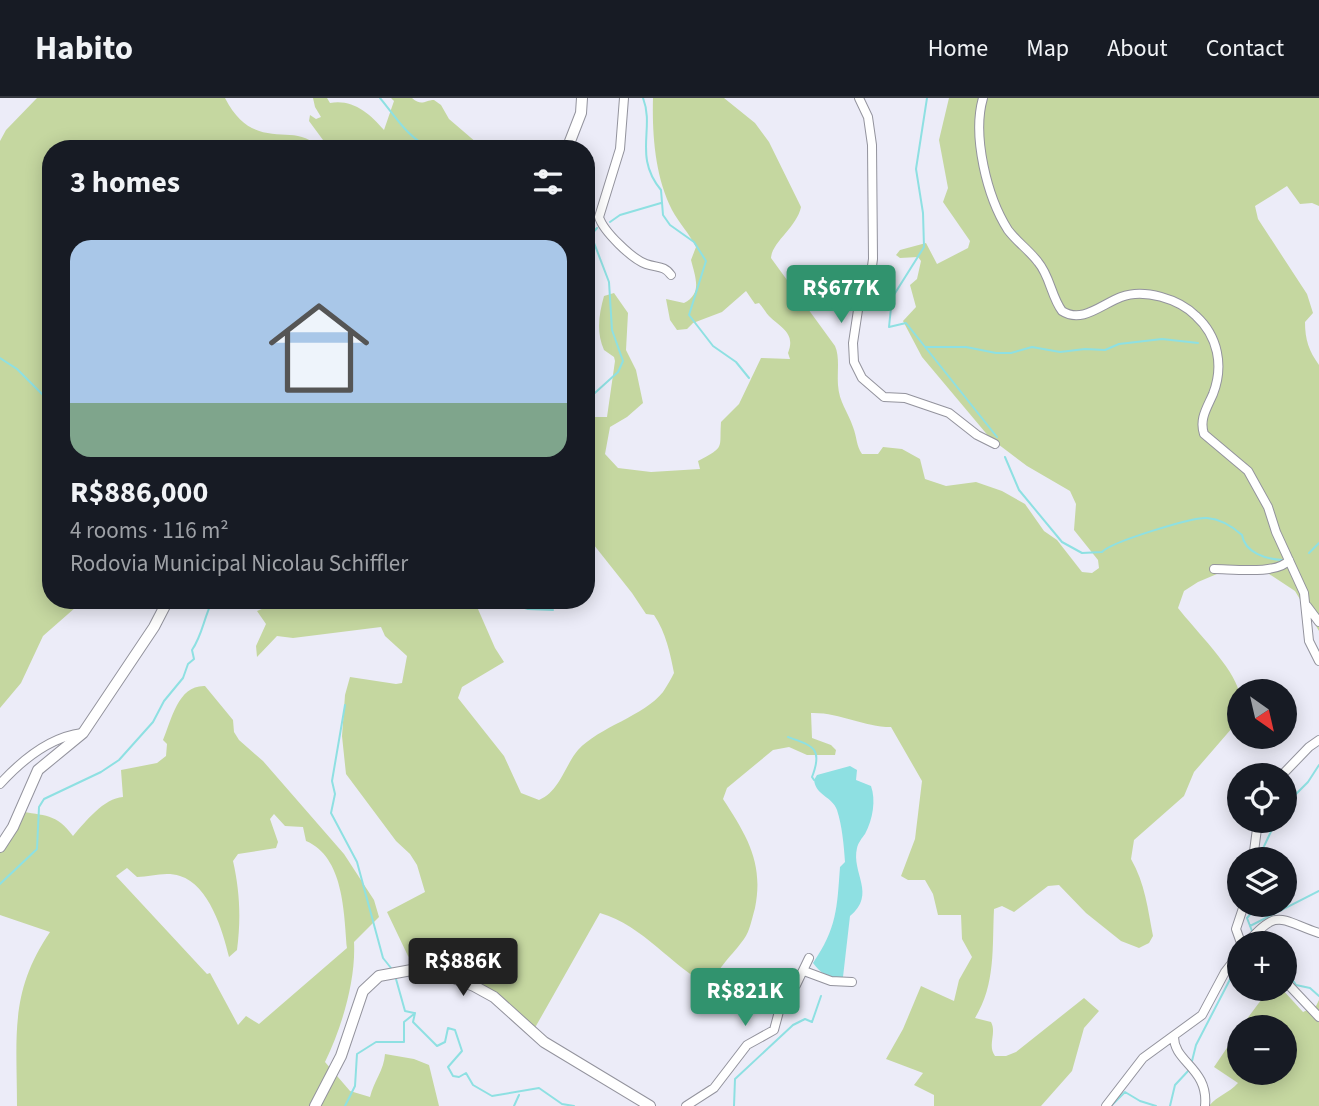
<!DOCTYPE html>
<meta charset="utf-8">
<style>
:root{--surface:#171b24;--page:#20242c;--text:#f1f3f6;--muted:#9ea1a6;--line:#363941;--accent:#31936e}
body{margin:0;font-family:"Source Sans 3",sans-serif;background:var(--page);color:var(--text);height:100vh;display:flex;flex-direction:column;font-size:26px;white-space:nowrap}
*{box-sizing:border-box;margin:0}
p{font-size:23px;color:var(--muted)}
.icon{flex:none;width:38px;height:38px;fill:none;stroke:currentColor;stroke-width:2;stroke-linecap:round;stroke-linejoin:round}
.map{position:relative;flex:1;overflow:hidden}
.drawer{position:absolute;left:42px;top:42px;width:553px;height:469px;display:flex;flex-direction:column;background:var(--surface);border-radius:28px;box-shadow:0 4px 18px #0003}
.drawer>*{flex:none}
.needle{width:46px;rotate:146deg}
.tools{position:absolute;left:1227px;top:581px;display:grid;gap:14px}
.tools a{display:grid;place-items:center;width:70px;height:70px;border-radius:50%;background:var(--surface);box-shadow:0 4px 18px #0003;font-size:35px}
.price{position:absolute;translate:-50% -60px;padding:0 16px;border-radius:7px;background:var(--accent);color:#fff;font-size:23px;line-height:46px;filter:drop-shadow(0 2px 4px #0008)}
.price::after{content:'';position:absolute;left:50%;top:42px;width:21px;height:16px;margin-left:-10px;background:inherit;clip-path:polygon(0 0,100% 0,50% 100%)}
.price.current{background:#222;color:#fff}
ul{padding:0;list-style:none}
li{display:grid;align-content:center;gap:14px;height:371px;padding:0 28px}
li span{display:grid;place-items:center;height:217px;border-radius:21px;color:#555}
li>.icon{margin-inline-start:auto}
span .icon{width:126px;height:126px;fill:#fffc;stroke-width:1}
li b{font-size:30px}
h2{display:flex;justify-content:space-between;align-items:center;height:84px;padding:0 28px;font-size:30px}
header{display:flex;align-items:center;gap:42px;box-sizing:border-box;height:98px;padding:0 35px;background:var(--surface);border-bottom:2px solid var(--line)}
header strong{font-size:33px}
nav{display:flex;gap:38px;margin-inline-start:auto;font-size:24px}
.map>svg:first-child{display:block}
.green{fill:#c5d7a0;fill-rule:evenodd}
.water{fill:#8ee0e2}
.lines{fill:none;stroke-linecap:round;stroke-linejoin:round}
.stream{stroke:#8ee0e2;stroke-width:2}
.minor-casing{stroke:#93939d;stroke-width:10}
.tertiary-casing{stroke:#93939d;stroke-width:12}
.minor{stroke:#fff;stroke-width:8}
.tertiary{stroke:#fff;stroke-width:10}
</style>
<header>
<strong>Habito</strong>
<nav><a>Home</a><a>Map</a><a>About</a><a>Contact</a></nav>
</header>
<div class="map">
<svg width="1319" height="1008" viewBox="0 0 1319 1008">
<rect width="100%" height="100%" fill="#ececf8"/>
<path class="green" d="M37 0H225C255 59 297 20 319 51H51V502H84L43 538 21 585 0 610V43L6 32Z
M313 0H327L330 5C353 1 369 15 384 32L394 3 391 0H412C422 9 425 2 434 2L441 7 449 21 484 51H322L323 42 309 23 310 17 316 21 321 19 315 9Z
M653 0H724L755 25 769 44 801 109C797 129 772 144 771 160L835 248C840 259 837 274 838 287 839 304 848 314 853 329 857 339 856 347 862 356H878L883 349 902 351 920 361 925 381 946 388 976 384 1002 393 1025 406 1044 433 1057 442 1082 474 1092 475 1099 470 1098 462 1074 432 1076 406 1070 393 1027 368 990 340 922 259 903 223 916 209 910 187 917 181 921 163 918 159 900 160 896 157 900 152 926 145 937 166 968 150 970 143 943 104 948 90 939 42 949 0H1319V108L1312 105 1300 106 1287 88 1255 108 1258 121 1307 196 1313 215 1305 224C1305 242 1309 253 1319 267V533L1295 493 1266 474 1231 470 1198 484 1184 493 1178 510C1195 532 1234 570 1239 594 1241 603 1239 613 1239 622L1194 674 1184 698 1134 742 1131 761C1145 785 1148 812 1153 838L1149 845 1139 850 1121 843 1086 815 1059 787 1048 788 1014 814 1002 808 994 811C992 849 996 886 975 920L991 924C997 935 987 947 995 958H1006L1016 954 1084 900 1099 913 1084 930 1072 973 1041 1008H934V997L914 987 923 975 886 961 903 931 921 888 954 903 959 882 972 859 962 841 961 817H938L933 796 925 782H908L901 778 915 741 922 683 891 629C863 629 839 614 811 615L812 640 831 647 836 652 835 657H807L789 649 773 652 727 690 723 701C747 738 764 765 755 810 752 820 750 833 744 841 732 858 718 868 711 889 671 868 644 828 600 815L532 935 483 894 416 866 408 858 387 814 425 794 417 767 410 756 396 743 346 676 342 638 345 597 350 579 396 586 402 585 407 558 385 538 381 529 293 540 277 538 257 559 256 548 266 526 257 513 276 505 296 506 299 502H474L495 550 504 564 462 589 458 600 504 658 521 695 539 702C560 693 565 667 578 652 599 629 644 618 663 594 667 588 671 581 674 575 670 555 666 535 654 517L646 516 632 495 586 437V319H607L615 263 614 259 604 252C596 234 599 216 604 198L614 195 628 215 626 252 636 272 643 305 627 319 610 329 605 356 618 370 651 374 700 371 698 363C726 348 719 351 721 324L739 306 761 260 790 261 788 255C796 235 781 230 769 218 765 214 763 209 759 205L755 206 746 193 722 214 693 225 687 231 677 232 670 222 666 201 684 205C703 196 695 178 691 162L696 149C689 135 679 125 672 112 655 79 652 36 653 0Z
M205 588 233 622 234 634 239 642 263 663 344 756 374 802 379 819 354 844C356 882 342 929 325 964L350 993 370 999C374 983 384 972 385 956L414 961 429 967 439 1008H17C17 939 9 894 50 834L0 817V750L18 713C45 718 56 715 73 738 85 724 104 700 123 699L121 672 157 665 166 658 167 646 163 642C172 621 178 587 205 588ZM274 716 285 728 303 729 306 743C344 759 344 815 347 850L259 926 246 918 238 927 210 875 207 876 116 778 127 770 137 779C151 779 165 773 180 778 209 787 223 833 229 859L237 852C241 821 240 794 233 763L238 756 276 750 278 744 270 721Z
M1282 891 1303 914 1316 908 1319 902V1008H1209C1217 998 1229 995 1238 985L1214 969 1239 932V975H1284V929H1241L1267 894Z"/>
<path class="water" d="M850 668 857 672 856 682 871 688C876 702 873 721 865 736 862 740 858 745 857 750 851 775 877 796 850 818L843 879C830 881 821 876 813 865 837 830 837 810 840 769L845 764C844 748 842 727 837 712 832 698 816 698 814 682L817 677Z"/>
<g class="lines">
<path class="stream" d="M380 0C396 19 408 41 433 51
M643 0C655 31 633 58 661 92L663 117 670 127 694 144 706 163 689 217 713 248 736 264 749 280
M927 0 916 71 923 115 924 149 892 200 889 229 906 225 997 339
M610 124 620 117 661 105
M925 249H966L996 255H1011L1032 249 1060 254 1085 251 1105 252 1119 246 1162 241 1198 245
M0 260 17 271 51 305
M586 303 618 274 623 263 612 232 609 184 591 137 597 130
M1005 359 1019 392 1062 444 1082 455 1102 454C1111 444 1192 419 1207 420 1220 421 1233 429 1242 437 1245 455 1266 461 1282 462
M1309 455 1319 445
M463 502 468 505 483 502
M498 502 528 511 553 512
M345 607 332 683 335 696 331 715 357 764 383 860 391 870
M788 639C814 648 823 651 812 679L814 682
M1284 708 1308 684 1319 667
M1258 761 1276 723
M0 786 37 751 39 709 44 701 101 674 119 662 153 624 164 603 183 580 188 566 194 561 192 552C203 536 204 518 213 502
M1250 828 1319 793
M1252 833 1247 820 1258 807
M1284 869 1296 887 1310 890 1319 898
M396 881 405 913 414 915
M415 915 413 924 437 948 445 944 448 930 455 932 462 953 448 969 453 978 459 979 466 975 473 987 492 998 539 990 562 1006 574 1008
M1192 963 1196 947 1239 864
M345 1008 355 988 357 956 376 944H404V924L414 916
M514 1008 519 997
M734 1008 735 981 793 927 805 921 812 924 821 898
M1111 1008 1125 994 1140 1003 1156 1008
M1170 1008 1175 987 1189 972"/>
<defs>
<path id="minor" d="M624 0 620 51 599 119C603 133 632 161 646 166 657 170 664 167 671 177
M859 0 868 19 872 47 873 161 870 182 858 212 853 245 854 264 862 280 884 299 905 300 949 315 977 337 995 346
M983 0C972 38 987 99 1008 132 1017 144 1029 152 1038 164 1050 178 1051 198 1062 213 1082 226 1102 206 1121 199 1144 190 1179 201 1196 218 1218 238 1224 268 1213 296 1207 310 1199 321 1204 336L1248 373 1268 409 1276 434 1304 495 1309 543 1319 563
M1214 471C1232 471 1278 477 1289 462
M1307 508 1319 524
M1282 677 1309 649 1319 642
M0 686C21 663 50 639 82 635
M1253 761 1258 723
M1241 845 1236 831 1244 807
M1247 845C1278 809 1280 822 1319 835
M804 873 831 883 852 884
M1284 882 1319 919
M1174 938C1173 964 1209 970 1205 1008
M686 1008 714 990 747 947 774 932 781 906 796 887 809 860
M1106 1008 1143 960 1202 917 1225 874 1239 856"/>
<path id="tertiary" d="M567 51 581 15 582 0
M0 749 13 729 38 672 83 635 154 529 168 502
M315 1008 341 958 363 893 379 878 417 871 441 875 474 888 494 899 544 944 650 1008"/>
</defs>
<use href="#minor" class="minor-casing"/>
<use href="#tertiary" class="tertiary-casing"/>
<use href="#minor" class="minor"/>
<use href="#tertiary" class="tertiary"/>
</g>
</svg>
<div class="tools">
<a><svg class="needle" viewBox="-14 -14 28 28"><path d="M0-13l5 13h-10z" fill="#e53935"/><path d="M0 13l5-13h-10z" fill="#9ea1a6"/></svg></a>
<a><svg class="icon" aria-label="locate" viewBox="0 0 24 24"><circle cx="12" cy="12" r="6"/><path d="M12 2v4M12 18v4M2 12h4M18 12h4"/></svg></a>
<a><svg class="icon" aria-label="layers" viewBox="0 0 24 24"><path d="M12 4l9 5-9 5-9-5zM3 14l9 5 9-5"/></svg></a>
<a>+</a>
<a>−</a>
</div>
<b class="price" style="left:841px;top:227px">R$677K</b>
<b class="price current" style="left:463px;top:900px">R$886K</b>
<b class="price" style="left:745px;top:930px">R$821K</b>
<section class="drawer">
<h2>3 homes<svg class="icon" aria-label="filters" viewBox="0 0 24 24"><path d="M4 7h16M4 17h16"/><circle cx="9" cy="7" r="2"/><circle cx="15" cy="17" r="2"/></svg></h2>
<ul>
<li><span style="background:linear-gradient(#a9c7e8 75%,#7fa58c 0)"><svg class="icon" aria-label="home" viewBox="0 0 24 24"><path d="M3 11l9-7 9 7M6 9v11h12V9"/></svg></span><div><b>R$886,000</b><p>4 rooms · 116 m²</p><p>Rodovia Municipal Nicolau Schiffler</p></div></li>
</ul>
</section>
</div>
